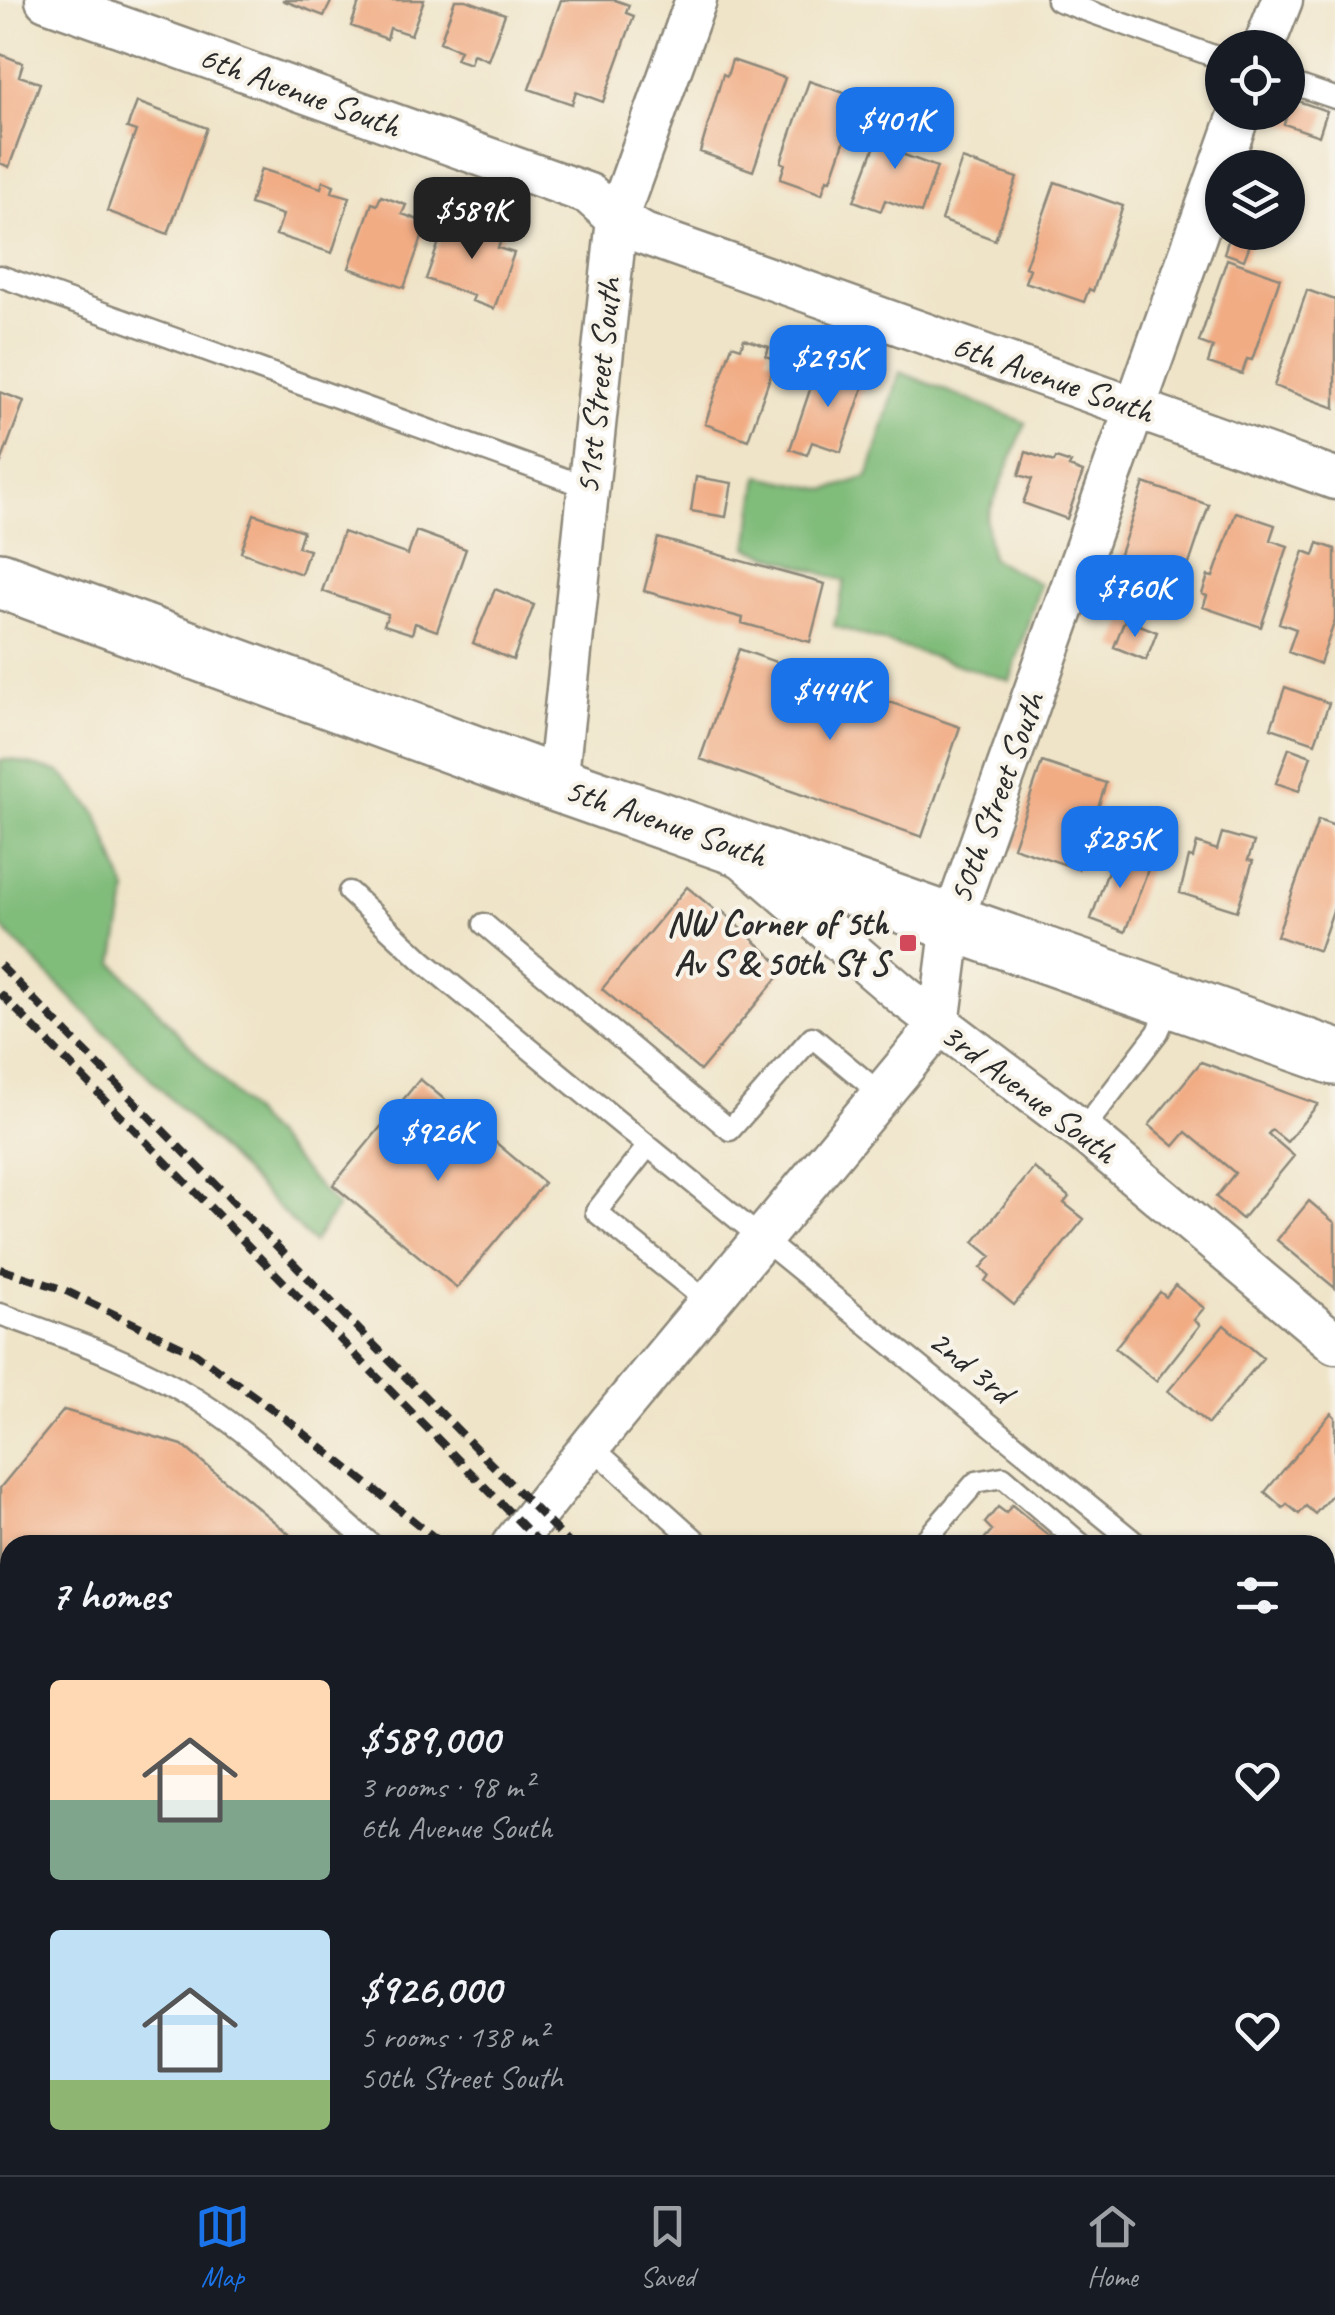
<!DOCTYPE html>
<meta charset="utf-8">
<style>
:root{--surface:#171b24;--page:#20242c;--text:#f1f3f6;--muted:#9ea1a6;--line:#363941;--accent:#1a73e8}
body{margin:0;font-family:Caveat,sans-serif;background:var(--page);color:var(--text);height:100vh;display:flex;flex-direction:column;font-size:38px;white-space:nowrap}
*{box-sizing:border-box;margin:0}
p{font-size:32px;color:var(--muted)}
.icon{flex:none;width:55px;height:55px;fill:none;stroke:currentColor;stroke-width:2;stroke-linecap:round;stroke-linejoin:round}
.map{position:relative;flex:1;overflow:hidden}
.details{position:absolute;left:0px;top:1535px;width:1335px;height:640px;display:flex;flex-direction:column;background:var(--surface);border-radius:30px 30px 0 0;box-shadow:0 2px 8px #0004}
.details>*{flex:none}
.fabs{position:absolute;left:1205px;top:30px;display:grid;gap:20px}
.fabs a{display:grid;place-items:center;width:100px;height:100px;border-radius:50%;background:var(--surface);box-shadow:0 2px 8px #0004;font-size:50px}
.price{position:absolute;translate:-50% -85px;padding:0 22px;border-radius:20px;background:var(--accent);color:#fff;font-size:32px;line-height:65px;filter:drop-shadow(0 2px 5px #0008)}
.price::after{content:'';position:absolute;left:50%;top:60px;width:30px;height:22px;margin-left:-15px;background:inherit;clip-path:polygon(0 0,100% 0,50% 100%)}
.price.selected{background:#222;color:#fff}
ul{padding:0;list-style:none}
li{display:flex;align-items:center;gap:30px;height:250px;padding:0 50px}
li span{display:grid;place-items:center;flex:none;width:280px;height:200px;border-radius:10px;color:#555}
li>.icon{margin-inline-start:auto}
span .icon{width:120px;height:120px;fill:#fffc;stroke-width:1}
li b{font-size:42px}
h2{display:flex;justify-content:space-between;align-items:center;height:120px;padding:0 50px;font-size:42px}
.menu{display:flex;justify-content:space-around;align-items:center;height:140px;border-top:2px solid var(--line);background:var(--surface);font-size:28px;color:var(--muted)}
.menu a{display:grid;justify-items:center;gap:5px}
.menu .selected{color:var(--accent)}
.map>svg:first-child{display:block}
.forest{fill:#80bc7a;stroke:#567452;stroke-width:2.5}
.building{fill:#f1ac84}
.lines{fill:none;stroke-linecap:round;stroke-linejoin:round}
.lane-casing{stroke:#8d887a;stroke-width:25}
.street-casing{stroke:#8d887a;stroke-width:45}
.secondary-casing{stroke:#8d887a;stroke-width:60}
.lane{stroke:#fff;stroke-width:20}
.street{stroke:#fff;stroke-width:40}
.secondary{stroke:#fff;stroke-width:55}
.rail{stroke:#2b2b2b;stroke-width:8;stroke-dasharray:15 8;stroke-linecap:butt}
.poi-dot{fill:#d1495b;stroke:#f7f3e8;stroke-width:4}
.labels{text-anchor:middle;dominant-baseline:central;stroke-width:8;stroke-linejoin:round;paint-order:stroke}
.street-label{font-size:35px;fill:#2b2b2b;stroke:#f7f3e8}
.poi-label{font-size:35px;font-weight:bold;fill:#2b2b2b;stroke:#f7f3e8;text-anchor:end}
</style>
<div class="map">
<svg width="1335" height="2175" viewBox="0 0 1335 2175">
<rect width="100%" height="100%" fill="#f7f3e8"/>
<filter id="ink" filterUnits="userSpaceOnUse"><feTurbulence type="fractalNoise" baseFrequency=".01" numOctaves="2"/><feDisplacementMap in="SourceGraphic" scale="20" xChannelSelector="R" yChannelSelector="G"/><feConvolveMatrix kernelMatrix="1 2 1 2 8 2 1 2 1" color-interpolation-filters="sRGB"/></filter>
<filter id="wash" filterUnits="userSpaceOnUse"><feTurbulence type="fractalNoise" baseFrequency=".0048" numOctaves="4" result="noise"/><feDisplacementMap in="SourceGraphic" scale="40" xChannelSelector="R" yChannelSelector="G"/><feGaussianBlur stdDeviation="2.25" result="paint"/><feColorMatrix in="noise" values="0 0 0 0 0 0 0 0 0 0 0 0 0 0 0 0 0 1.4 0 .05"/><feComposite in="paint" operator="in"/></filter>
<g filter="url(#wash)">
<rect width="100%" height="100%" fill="#efe4c8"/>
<path class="forest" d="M900 372 1026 423 986 520 991 558 1040 584 1010 681 834 626 845 581 748 548 759 476 827 490 868 477Z
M0 760H13L60 772 97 813 127 891 114 963 337 1207 313 1243 0 926Z
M1325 2112 1335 2121V2175H1235L1225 2165H1325Z"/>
<g id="blocks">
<path class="building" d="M282 0H332L324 16Z
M360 0H424L411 35 390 28 387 39 351 26Z
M455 0H466L505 14 488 60 473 54 470 64 456 59 460 50 440 42Z
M561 0H615L629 5 626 13 634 16 603 102 576 92 572 104 529 89Z
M0 54 23 63 19 76 40 83 9 167 0 163Z
M732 60 785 78 753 171 700 152 723 74 727 76Z
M809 81 859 98 831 180 827 179 822 194 780 179 785 164 781 162Z
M1292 99 1327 111 1319 136 1284 124Z
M137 102 207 128 168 234 107 211 136 131 127 128Z
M888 111 908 117 896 152 937 167 921 213 885 200 881 211 854 201Z
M962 159 1017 178 995 240 941 220Z
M261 169 321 188 323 181 334 185 332 192 350 197 332 253 276 235 283 215 250 204Z
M1055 182 1123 206 1093 291 1089 289 1084 302 1025 282 1030 269 1025 267Z
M381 196 406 205 402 214 427 223 404 288 349 268 372 203 377 205Z
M466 218 504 232 498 248 514 253 494 309 472 301 474 296 426 279 444 228 460 234Z
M1231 232 1254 234 1244 260 1224 253Z
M1227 259 1280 278 1252 360 1247 359 1242 374 1208 363 1213 347 1199 342Z
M1307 290 1335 300V408L1274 386Z
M744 339 769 347 766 356 776 360 748 440 705 424 732 345 741 348Z
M819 363 866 379 841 452 812 442 807 455 790 449Z
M0 392 24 401 0 465Z
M1026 452 1054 462 1056 458 1071 463 1069 467 1083 472 1067 519 1023 503 1032 479 1019 475Z
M696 477 732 483 726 517 691 511Z
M1144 483 1209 505 1184 579 1169 574 1162 596 1137 587 1144 565 1119 557Z
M1236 512 1275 525 1270 540 1288 546 1261 627 1203 607 1207 596 1202 594 1208 576 1213 577Z
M254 514 303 531 298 547 309 550 301 574 241 552Z
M416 531 466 549 437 631 415 623 412 634 384 625 388 614 322 591 343 532 408 555Z
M658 538 825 584 810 642 742 623 743 618 644 591Z
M1318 543 1335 549V620L1320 664 1288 652 1296 629 1279 623 1304 551 1314 555Z
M495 589 534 605 513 660 473 643Z
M1125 619 1157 632 1146 660 1114 647Z
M739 649 960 727 922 837 700 759Z
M1285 687 1329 703 1315 743 1271 728Z
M1289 748 1311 756 1299 791 1276 783Z
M1042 762 1106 783 1078 869 1013 847Z
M1318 820 1335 826V905L1319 951 1277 936Z
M1222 833 1254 842 1248 860 1253 861 1237 911 1180 893 1189 857 1193 858 1197 843 1217 850Z
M1115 851 1150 864 1125 932 1091 919Z
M687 887 721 915 723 912 785 969 700 1071 602 989Z
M1201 1062 1318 1104 1287 1142 1272 1130 1268 1134 1294 1156 1242 1219 1216 1197 1235 1173 1186 1132 1174 1146 1149 1125Z
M420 1079 544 1183 457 1288 333 1185Z
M1034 1168 1069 1197 1064 1203 1084 1219 1014 1305 985 1281 989 1275 981 1268 991 1256 974 1242Z
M1309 1201 1335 1223V1288L1277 1240Z
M1175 1285 1204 1308 1194 1320 1200 1325 1156 1381 1115 1348 1160 1292 1166 1297Z
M1224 1325 1263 1358 1208 1424 1168 1391Z
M64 1410 182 1445 289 1534 279 1545H10V1601L0 1593V1488Z
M1331 1413 1335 1417V1491L1315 1514 1306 1506 1299 1514 1287 1504 1283 1508 1265 1492Z
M1012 1505 1060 1545H979L992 1530 985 1523 998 1507 1006 1513Z
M10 1614V2090L0 2102V1626Z
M1335 1937V1996L1325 1988V1949Z"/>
</g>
</g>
<g filter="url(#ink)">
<use href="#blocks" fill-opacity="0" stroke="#8d887a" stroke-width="2.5"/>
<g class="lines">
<defs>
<path id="lane" d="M1057 0 1222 59
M1288 82 1335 98
M0 276 587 487
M349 892 423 961 648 1146 596 1212 708 1302
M484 924 730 1130 812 1037 881 1094
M1082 1131 1158 1032 1171 1002
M648 1146 1138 1545
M0 1314C67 1338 135 1361 196 1399 260 1439 314 1496 372 1545
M591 1446 701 1545
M921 1545 976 1482 1003 1477 1082 1545
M1325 1698 1335 1707
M69 2165 80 2175
M128 2165 131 2175
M217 2175 225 2165
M330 2175 338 2165
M443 2175 452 2165"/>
<path id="street" d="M46 0 589 194 617 219 644 234 1335 479
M1263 48 1282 0
M557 784 617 219 696 0
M743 858 905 997 1082 1131 1335 1343
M512 1545 609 1423 939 1025 952 923 1240 112
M1325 1831 1335 1819
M1325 2056 1335 2065
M516 2165 528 2175
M0 2172 10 2160
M1039 2175 1042 2172"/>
<path id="secondary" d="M0 580 557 784 1335 1057"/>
</defs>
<use href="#lane" class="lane-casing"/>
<use href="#street" class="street-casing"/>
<use href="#secondary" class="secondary-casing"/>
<use href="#lane" class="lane"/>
<use href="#street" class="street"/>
<use href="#secondary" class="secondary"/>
<path class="rail" d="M0 965 571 1545
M0 993 542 1545
M0 1269 62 1289 195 1353 286 1419 444 1545
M1151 2165 1161 2175
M1184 2165 1194 2175"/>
</g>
</g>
<rect class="poi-dot" x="898" y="933" width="20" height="20" rx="5"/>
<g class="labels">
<g class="street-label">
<text transform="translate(300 91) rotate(20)">6th Avenue South</text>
<text transform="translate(1053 378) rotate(19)">6th Avenue South</text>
<text transform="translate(598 386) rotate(-84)">51st Street South</text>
<text transform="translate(996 798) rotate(-70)">50th Street South</text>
<text transform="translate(666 822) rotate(19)">5th Avenue South</text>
<text transform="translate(1029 1093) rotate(37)">3rd Avenue South</text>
<text transform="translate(971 1366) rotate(39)">2nd 3rd</text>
</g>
<g class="poi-label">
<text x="888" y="923">NW Corner of 5th<tspan x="888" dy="40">Av S &amp; 50th St S</tspan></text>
</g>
</g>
</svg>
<div class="fabs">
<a><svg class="icon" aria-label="locate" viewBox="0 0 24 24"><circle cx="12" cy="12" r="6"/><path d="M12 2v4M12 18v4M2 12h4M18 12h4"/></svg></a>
<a><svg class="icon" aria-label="layers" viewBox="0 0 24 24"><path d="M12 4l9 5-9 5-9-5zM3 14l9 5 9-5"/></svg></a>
</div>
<b class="price" style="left:895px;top:172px">$401K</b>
<b class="price selected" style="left:472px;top:262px">$589K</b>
<b class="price" style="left:828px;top:410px">$295K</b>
<b class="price" style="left:1135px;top:640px">$760K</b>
<b class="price" style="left:830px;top:743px">$444K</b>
<b class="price" style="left:1120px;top:891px">$285K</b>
<b class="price" style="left:438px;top:1184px">$926K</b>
<section class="details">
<h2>7 homes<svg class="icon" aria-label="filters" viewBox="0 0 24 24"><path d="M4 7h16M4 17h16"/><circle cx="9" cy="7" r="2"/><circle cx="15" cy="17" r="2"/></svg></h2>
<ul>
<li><span style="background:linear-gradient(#ffd9b3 60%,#7fa58c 0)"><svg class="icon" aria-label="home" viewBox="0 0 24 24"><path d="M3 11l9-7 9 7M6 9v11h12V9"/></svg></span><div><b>$589,000</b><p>3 rooms · 98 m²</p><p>6th Avenue South</p></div><svg class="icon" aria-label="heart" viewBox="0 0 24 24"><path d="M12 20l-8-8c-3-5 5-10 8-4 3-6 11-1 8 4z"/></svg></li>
<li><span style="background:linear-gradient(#bfe0f5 75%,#8fb573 0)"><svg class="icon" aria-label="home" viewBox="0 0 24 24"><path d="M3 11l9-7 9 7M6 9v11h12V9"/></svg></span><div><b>$926,000</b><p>5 rooms · 138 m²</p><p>50th Street South</p></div><svg class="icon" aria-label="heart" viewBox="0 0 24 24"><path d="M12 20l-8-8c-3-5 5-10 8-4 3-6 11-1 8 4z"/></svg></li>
</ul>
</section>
</div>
<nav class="menu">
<a class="selected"><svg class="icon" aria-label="map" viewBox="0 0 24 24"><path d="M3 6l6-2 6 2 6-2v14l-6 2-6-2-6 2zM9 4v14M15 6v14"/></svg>Map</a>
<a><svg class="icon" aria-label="saved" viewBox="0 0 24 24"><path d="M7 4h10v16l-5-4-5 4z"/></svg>Saved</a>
<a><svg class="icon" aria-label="home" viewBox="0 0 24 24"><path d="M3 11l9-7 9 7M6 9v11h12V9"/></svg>Home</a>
</nav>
